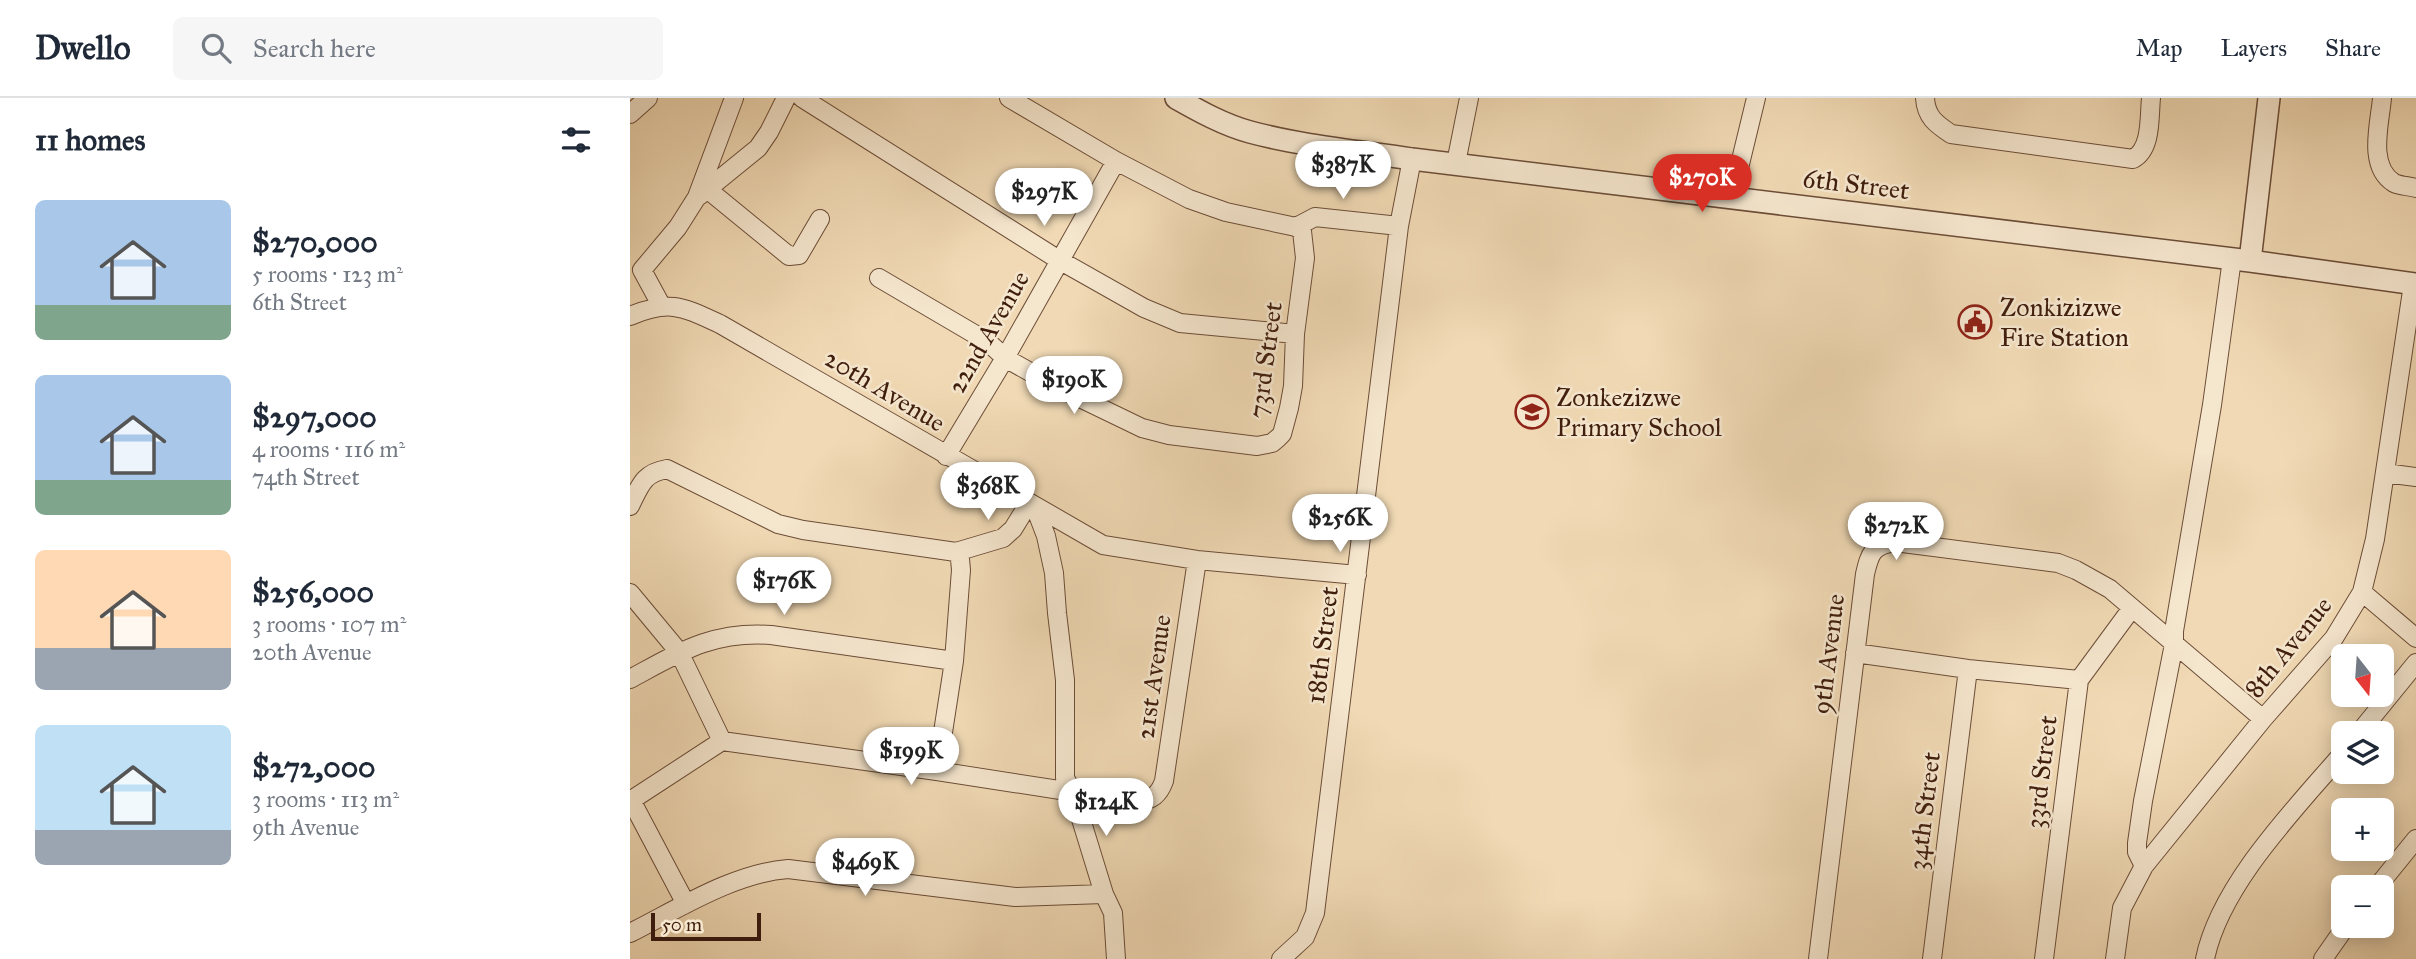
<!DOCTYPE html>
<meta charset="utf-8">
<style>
:root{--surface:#fff;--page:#f6f6f7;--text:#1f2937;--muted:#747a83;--line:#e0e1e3;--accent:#d93025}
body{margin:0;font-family:"IM FELL Great Primer",serif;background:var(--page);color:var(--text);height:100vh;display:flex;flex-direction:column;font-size:26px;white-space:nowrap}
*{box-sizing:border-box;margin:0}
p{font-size:23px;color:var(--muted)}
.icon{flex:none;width:38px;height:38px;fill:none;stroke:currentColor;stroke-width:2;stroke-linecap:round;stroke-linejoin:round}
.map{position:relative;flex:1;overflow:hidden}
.panel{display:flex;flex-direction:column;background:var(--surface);width:630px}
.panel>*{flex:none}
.needle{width:46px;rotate:163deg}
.buttons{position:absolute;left:1701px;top:546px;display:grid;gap:14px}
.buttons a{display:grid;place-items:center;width:63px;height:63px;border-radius:10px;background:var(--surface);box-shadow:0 4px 18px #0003;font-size:35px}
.scale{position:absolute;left:21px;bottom:18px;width:110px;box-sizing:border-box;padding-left:7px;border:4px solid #401e0d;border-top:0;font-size:19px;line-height:24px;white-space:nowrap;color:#401e0d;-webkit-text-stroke:5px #f5e6ce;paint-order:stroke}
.price{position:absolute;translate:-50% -60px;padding:0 16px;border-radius:24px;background:#fff;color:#222;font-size:23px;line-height:46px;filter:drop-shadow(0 2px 4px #0008)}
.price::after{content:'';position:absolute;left:50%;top:42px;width:21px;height:16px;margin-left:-10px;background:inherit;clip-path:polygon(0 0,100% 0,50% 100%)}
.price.active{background:var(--accent);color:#fff}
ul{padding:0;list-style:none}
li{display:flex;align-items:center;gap:21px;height:175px;padding:0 35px}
li span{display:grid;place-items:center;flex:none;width:196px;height:140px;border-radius:10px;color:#555}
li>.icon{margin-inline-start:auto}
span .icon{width:84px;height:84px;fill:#fffc;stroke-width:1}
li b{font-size:30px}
h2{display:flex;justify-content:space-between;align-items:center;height:84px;padding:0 35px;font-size:30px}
header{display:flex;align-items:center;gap:42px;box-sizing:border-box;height:98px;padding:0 35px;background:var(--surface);border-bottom:2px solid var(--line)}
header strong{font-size:33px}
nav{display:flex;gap:38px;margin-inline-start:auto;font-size:24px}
.search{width:490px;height:63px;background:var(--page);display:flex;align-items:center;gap:18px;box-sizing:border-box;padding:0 24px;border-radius:10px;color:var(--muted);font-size:26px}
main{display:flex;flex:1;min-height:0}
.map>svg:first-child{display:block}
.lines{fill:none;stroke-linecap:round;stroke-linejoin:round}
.minor-casing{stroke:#6c4d37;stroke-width:20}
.tertiary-casing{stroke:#6c4d37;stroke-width:24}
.minor{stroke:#f5e6ce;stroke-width:18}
.tertiary{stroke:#f5e6ce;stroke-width:21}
.labels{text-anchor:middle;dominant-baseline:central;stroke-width:5;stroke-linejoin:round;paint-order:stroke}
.street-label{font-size:26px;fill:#401e0d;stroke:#f5e6ce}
.poi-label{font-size:26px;fill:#401e0d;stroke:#f5e6ce;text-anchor:start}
</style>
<header>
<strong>Dwello</strong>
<div class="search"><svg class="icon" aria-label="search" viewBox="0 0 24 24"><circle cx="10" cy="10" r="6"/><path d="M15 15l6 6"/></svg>Search here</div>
<nav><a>Map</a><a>Layers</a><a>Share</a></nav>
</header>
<main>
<section class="panel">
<h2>11 homes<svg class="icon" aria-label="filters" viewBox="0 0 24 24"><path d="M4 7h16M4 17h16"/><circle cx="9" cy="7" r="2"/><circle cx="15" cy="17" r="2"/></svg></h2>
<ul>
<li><span style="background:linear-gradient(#a9c7e8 75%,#7fa58c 0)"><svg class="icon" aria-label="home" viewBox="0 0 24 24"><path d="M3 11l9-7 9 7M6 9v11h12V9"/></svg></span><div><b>$270,000</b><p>5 rooms · 123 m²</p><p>6th Street</p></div></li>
<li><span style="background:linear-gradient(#a9c7e8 75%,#7fa58c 0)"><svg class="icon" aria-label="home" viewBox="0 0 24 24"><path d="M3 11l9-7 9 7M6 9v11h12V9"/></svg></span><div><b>$297,000</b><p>4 rooms · 116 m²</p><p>74th Street</p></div></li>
<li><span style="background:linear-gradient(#ffd9b3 70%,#9aa5b1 0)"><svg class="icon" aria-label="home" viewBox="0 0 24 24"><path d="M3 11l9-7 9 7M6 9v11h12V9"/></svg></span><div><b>$256,000</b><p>3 rooms · 107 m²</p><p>20th Avenue</p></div></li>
<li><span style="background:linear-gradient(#bfe0f5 75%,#9aa5b1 0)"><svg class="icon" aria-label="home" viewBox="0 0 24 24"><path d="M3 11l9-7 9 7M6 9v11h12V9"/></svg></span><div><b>$272,000</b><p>3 rooms · 113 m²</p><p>9th Avenue</p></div></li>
</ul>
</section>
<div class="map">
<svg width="1786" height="861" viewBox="0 0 1786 861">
<rect width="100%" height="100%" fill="#f0d9b4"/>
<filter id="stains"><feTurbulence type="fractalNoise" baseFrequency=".00286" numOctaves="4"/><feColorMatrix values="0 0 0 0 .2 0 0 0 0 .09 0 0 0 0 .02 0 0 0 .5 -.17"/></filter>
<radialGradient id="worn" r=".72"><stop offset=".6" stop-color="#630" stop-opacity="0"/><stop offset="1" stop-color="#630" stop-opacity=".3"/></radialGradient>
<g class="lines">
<defs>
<path id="minor" d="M172 0 429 162 514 210 550 225 665 236
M379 0 486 63 559 101 596 114 666 129
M1295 0C1296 19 1306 26 1321 36L1503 61C1522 51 1519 19 1521 0
M1752 0C1750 25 1737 68 1764 85 1770 88 1779 88 1786 90
M0 16 18 0
M826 65 839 0
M77 91 159 158 169 157 190 121
M69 98 128 50 139 34 156 0
M1102 99 1126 0
M666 129 685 119 769 128
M249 180 358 244 375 260 425 288 512 330 539 337 627 348 642 345 648 340 652 336 659 310 663 288 665 236 675 160 672 133 666 129
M31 207 12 172 48 129 67 99 104 0
M0 218C40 201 53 209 90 226L473 447 567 462 727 477
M316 358 375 260 486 63
M1755 375 1786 379
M0 408C10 388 13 375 37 371L148 426 173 432 326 454 330 461 331 472 324 563 307 673
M405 409 416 438 424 475 427 515 435 582V680L443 695 474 796 483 815 486 861
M326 454 373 440 383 431 399 405
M1732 494 1786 540
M0 495 49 554 92 643
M1225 555 1338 571 1449 582
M0 581C50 554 82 533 141 537L324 563
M1729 635 1786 565
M1 702 56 806
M0 703 92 643 307 673 507 704C522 702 529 697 534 683L567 462
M1514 768 1507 754V745L1513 703 1544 546V533L1582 307 1602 161
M1747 789 1786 741
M0 835C48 811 104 775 158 771L385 799 474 796
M651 861 675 839 685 815 769 128 782 61
M1188 861 1235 476C1240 455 1242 448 1265 444L1428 465 1446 472 1480 491 1633 621
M1302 861 1338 571
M1414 861 1449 582 1502 510
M1485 861 1492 810 1514 768 1633 621 1704 540 1732 494 1745 441 1783 186
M1575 861C1590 787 1665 711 1713 655
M1693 861 1716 828"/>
<path id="tertiary" d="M546 0C569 13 594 27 620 34 672 48 728 53 782 61L1620 163 1786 186
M1620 163 1639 0"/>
</defs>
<use href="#minor" class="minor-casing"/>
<use href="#tertiary" class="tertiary-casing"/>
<use href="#minor" class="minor"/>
<use href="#tertiary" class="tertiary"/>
</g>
<defs>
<symbol id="civic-ring" viewBox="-11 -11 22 22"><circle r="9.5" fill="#f5e6ce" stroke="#8f2418" stroke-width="1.5"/><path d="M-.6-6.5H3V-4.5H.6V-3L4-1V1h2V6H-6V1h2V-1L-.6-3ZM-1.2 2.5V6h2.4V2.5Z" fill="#8f2418"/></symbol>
<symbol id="school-ring" viewBox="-11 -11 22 22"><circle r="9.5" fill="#f5e6ce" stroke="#8f2418" stroke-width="1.5"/><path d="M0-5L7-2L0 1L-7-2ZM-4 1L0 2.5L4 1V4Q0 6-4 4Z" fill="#8f2418"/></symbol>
</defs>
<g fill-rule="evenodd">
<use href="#civic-ring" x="1326" y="205" width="38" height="38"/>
<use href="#school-ring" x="883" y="295" width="38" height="38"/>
</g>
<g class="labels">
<g class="street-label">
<text transform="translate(1226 86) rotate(7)">6th Street</text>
<text transform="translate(358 234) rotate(-60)">22nd Avenue</text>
<text transform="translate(635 262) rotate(-82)">73rd Street</text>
<text transform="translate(255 292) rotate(31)">20th Avenue</text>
<text transform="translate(692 547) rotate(-83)">18th Street</text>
<text transform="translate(1658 549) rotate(-51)">8th Avenue</text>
<text transform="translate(1198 556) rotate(-83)">9th Avenue</text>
<text transform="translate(523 579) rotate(-82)">21st Avenue</text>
<text transform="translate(1411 674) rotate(-83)">33rd Street</text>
<text transform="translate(1294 713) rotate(-83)">34th Street</text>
</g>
<g class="poi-label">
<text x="1370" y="209">Zonkizizwe<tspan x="1370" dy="30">Fire Station</tspan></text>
<text x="926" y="299">Zonkezizwe<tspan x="926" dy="30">Primary School</tspan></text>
</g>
</g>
<rect width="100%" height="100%" filter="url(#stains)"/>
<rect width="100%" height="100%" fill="url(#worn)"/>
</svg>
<div class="buttons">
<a><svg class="needle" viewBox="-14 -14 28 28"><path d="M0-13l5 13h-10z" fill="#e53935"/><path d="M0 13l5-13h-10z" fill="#747a83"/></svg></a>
<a><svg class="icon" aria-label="layers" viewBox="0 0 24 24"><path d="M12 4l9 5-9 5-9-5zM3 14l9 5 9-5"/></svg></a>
<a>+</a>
<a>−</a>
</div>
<div class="scale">50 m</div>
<b class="price" style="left:713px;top:103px">$387K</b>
<b class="price active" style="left:1072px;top:116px">$270K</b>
<b class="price" style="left:414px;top:130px">$297K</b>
<b class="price" style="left:444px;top:318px">$190K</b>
<b class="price" style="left:358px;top:424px">$368K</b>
<b class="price" style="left:710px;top:456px">$256K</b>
<b class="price" style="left:1266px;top:464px">$272K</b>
<b class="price" style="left:154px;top:519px">$176K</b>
<b class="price" style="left:281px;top:689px">$199K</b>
<b class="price" style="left:476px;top:740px">$124K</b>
<b class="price" style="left:235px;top:800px">$469K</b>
</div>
</main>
